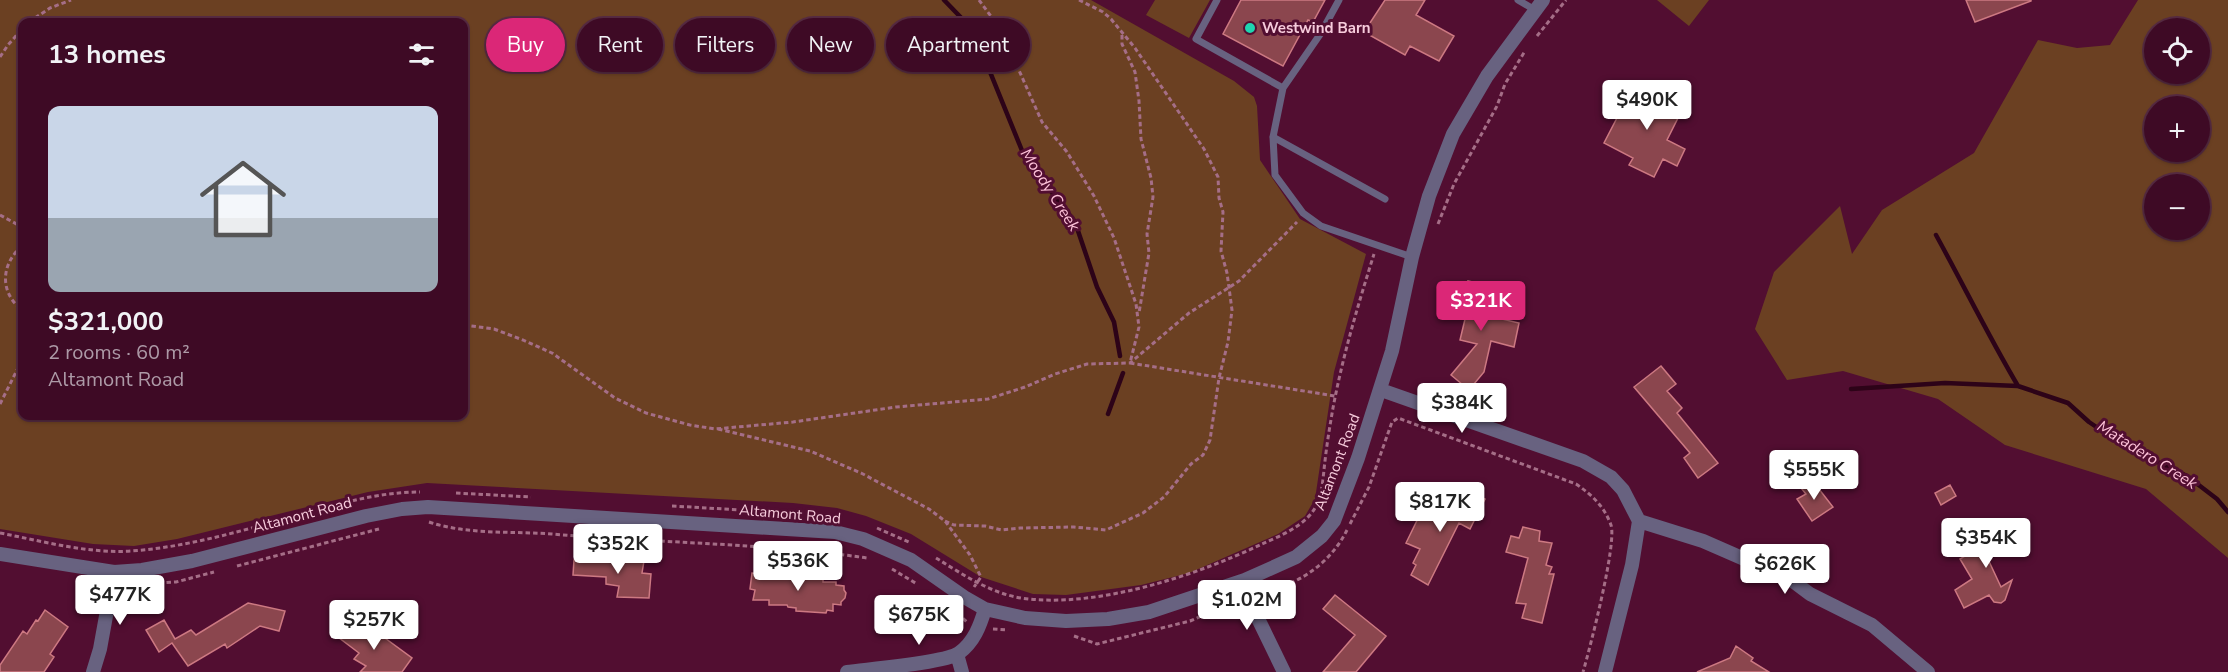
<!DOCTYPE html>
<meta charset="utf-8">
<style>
:root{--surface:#3e0a25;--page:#491832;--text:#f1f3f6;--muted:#ad9aa7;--line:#572b42;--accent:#db2777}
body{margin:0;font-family:"Nunito Sans",sans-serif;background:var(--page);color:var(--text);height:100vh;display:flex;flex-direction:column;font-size:22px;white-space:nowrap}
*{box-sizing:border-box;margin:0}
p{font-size:20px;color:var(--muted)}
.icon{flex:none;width:33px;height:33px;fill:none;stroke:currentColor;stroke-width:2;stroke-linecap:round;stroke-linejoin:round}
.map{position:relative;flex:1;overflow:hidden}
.side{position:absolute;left:18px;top:18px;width:450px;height:402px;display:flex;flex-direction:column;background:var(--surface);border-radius:12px;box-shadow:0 2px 4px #0004,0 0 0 2px var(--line)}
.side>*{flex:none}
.banner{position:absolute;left:486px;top:18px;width:570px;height:54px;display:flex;gap:12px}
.buttons{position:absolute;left:2144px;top:18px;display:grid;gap:12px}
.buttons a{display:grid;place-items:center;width:66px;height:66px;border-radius:50%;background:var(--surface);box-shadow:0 2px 4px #0004,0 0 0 2px var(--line);font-size:30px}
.price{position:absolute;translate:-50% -51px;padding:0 14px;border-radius:6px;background:#fff;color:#222;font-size:20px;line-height:39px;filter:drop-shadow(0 2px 3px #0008)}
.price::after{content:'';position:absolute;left:50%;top:36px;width:18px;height:14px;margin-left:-9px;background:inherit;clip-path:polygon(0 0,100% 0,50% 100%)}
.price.on{background:var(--accent);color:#fff}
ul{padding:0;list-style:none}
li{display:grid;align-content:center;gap:12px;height:318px;padding:0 30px}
li span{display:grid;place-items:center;height:186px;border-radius:12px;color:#555}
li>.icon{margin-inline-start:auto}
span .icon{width:108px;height:108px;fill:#fffc;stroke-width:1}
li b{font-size:26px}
h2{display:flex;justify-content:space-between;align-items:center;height:72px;padding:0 30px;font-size:26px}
.chip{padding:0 21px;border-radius:27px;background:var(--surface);box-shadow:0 2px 4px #0004,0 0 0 2px var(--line);font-size:21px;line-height:54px}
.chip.on{background:var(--accent);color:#fff}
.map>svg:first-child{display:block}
.green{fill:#6b4022;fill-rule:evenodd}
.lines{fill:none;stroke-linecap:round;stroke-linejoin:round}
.stream{stroke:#2d0318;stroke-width:4.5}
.building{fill:#8b464e;stroke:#cd7982;stroke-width:1.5}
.path{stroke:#a56e87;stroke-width:3;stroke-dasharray:4.5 3;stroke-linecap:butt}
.lane{stroke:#686280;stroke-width:7}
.street{stroke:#686280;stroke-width:14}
.poi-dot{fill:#1fd5b0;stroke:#520e31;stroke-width:2}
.labels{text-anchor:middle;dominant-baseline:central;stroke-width:6;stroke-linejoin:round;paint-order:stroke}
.poi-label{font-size:15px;font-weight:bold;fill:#f7ccdc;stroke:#520e31;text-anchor:start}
.street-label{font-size:15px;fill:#f7ccdc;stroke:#520e31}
.water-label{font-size:16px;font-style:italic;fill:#fec2d9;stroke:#520e31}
</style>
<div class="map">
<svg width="2228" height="672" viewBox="0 0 2228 672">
<rect width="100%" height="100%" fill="#520e31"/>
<path class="green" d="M0 0H1091L1234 81 1254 97 1257 106 1260 160 1300 219 1366 254 1334 372 1315 499 1305 516 1278 534 1189 573 1141 585 1066 595 1033 594 981 577 911 534 866 516 837 508 793 503 427 483 368 492 177 539 134 546 93 544 0 529ZM464 22V416H22V22Z
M1155 0H1210L1189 38 1146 15Z
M1657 0H1709L1689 26Z
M2138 0H2228V558L2146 489 2005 445 1938 399 1843 371 1787 380 1755 329 1774 272 1840 206 1852 254 1882 210 1974 153 2038 40 2077 48 2110 45ZM2199 28V74H2154V28ZM2199 106V152H2154V106ZM2154 184H2199V230H2154Z"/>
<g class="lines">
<path class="stream" d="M944 0 973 30 1025 158 1075 222 1097 287 1114 322 1120 356
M1936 235C1964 286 1989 337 2018 386
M1851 389 1945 383 2018 386 2068 403 2089 422 2126 447 2187 476 2217 499 2228 512
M1108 414 1123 373"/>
</g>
<path class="building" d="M1241 0H1325L1313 22 1308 20 1283 66 1223 34Z
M1385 0H1425L1416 15 1454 36 1439 61 1410 46 1405 55 1364 32Z
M1966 0H2031V1L1975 22Z
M1638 84 1684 106 1667 140 1685 149 1677 166 1663 159 1654 177 1629 165 1633 158 1604 143 1618 116 1622 118Z
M1468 281 1496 287 1489 316 1519 323 1514 347 1491 341 1484 372 1469 390 1451 375 1477 344 1460 340 1466 315 1461 314Z
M1661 366 1676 384 1667 391 1682 408 1677 413 1718 463 1698 478 1684 458 1690 453 1634 387Z
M1812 480 1833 507 1812 521 1797 499 1806 494 1801 488Z
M1950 485 1956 496 1941 505 1935 493Z
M1466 490 1485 499 1470 529 1459 523 1428 585 1411 575 1416 565 1413 563 1420 549 1406 543 1427 500 1454 514Z
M2005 522 2009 528 2014 525 2020 535 1987 557 2001 587 2012 580 2005 600 2001 603 1994 602 1989 595 1964 608 1955 590 1972 579 1960 559 1988 542 1984 535Z
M1523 527 1540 531 1539 541 1552 543 1546 565 1552 567 1549 574H1554L1542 623 1522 618 1526 604 1516 603 1528 558 1506 552 1511 536 1519 538Z
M599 557 644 561 642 573 651 574 649 598 617 597 619 586 606 584V577L573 575 574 560H599Z
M796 572 809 573V577L823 578V582H836V585L844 586V590L846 593 845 598 841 602V605L833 604V611L827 610 826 613 796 611V608L788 607 787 605H769V600H753L755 590 750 589 752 573 795 576Z
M1335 595 1386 636 1356 672H1323L1355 635 1323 609Z
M248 603 285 611 279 631 260 626 227 648 225 644 188 666 172 643 159 652 146 630 164 620 175 639 191 630 196 635Z
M45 610 68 627 50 654 54 657 44 672H0V665L23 631 27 634 36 620 38 621Z
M343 620 372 640 378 633 412 658 402 672H360L366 666 354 659 359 653 334 634Z
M1736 646 1753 658 1751 661 1769 672H1697L1730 658Z"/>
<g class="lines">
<path class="path" d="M979 0 1001 30 1042 122 1067 152 1094 196 1114 238 1136 304 1139 327 1130 363 1335 396
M29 22 50 8 71 0
M1122 35V44L1135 72 1139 101 1141 139 1151 178 1153 197 1147 234 1149 253 1139 313
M1537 36 1566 0
M0 57 8 45 22 29
M0 215 22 227
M1438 224 1454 184 1497 106 1505 84 1525 51
M22 246C0 265 0 293 22 310
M464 325 494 329 523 340 552 353 615 398 646 413 690 425 715 429 793 422 896 407 988 399 1025 387 1055 374 1087 364 1130 363 1189 313 1239 281 1297 222
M0 404 22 360
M718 429 810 451 861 473 929 509 945 521 970 555 981 577 974 587
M456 493 531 497
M672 506 812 514
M945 521 954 525 985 526 1002 530 1020 528 1074 527 1106 530 1143 513 1164 497 1191 464 1203 455 1210 440 1219 378 1228 342 1232 310 1227 273 1221 251 1223 212 1219 198 1218 177 1204 149 1135 48 1111 19 1103 12 1079 0
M429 522C468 535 511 531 552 534 657 543 763 543 867 558
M1350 524 1369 487 1392 422 1398 418 1576 484C1592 495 1604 506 1611 525 1617 544 1590 648 1583 672
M877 528 909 542
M0 533C42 541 88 554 131 551 191 547 251 528 309 512 346 502 381 492 420 492
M936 558C962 574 990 593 1021 598 1095 609 1195 576 1262 544 1280 536 1307 525 1316 506 1323 492 1323 476 1325 461 1327 443 1330 425 1333 408 1343 355 1358 305 1374 254
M237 566 379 529
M892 569 917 584
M159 583 176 582 214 572
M1262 593C1299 584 1330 564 1347 530
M952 608 967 622
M993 629 1008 630
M1074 636 1097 644 1190 621 1236 601"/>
<path class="lane" d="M1217 0 1196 39 1283 88
M1339 0 1321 33 1283 88 1273 137 1275 175 1303 213 1321 226 1412 257
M1518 0 1535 10
M1273 137 1385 199"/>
<path class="street" d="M1381 390 1583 461 1611 477 1623 490 1639 521 1632 565 1605 672
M1639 521 1703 541 1790 579 1810 594 1872 625 1928 672
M0 554 114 572 142 570 192 561 366 516 402 509 428 507 835 532 863 539 911 560 964 597 985 609 1025 618 1066 621 1108 619 1149 612 1245 580 1296 557 1322 536 1334 521 1358 458 1392 351 1412 257 1429 196 1453 134 1487 76 1543 0
M1245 580 1247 596 1284 672
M957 654 962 672
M93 672 100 649 114 572
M847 672C869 669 945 663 959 653 974 642 980 626 985 609"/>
</g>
<circle class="poi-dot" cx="1250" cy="28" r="6"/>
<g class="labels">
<g class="poi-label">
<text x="1262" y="28">Westwind Barn</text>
</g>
<g class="street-label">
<text transform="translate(1337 462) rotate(-69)">Altamont Road</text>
<text transform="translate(790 514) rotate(5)">Altamont Road</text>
<text transform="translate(302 515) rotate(-15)">Altamont Road</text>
</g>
<g class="water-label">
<text transform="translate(1050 190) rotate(57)">Moody Creek</text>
<text transform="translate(2147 455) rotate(32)">Matadero Creek</text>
</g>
</g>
</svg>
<div class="buttons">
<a><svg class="icon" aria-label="locate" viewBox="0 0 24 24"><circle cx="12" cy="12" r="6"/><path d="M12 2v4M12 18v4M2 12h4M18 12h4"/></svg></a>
<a>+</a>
<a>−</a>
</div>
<b class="price" style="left:1647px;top:131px">$490K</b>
<b class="price on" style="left:1481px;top:332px">$321K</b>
<b class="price" style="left:1462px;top:434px">$384K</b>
<b class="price" style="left:1814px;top:501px">$555K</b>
<b class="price" style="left:1440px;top:533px">$817K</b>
<b class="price" style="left:1986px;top:569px">$354K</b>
<b class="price" style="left:618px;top:575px">$352K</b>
<b class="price" style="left:798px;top:592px">$536K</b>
<b class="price" style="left:1785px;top:595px">$626K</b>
<b class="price" style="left:120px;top:626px">$477K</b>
<b class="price" style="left:1247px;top:631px">$1.02M</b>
<b class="price" style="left:919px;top:646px">$675K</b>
<b class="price" style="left:374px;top:651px">$257K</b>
<div class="banner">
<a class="chip on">Buy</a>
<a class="chip">Rent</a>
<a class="chip">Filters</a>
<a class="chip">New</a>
<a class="chip">Apartment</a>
</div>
<section class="side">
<h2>13 homes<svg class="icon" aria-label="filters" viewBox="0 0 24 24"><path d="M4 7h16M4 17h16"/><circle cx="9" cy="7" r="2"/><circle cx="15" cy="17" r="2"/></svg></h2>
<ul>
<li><span style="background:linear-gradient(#c9d6e8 60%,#9aa5b1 0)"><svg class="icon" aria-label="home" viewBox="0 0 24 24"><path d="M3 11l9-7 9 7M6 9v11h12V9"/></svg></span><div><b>$321,000</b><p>2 rooms · 60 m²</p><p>Altamont Road</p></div></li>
</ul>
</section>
</div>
